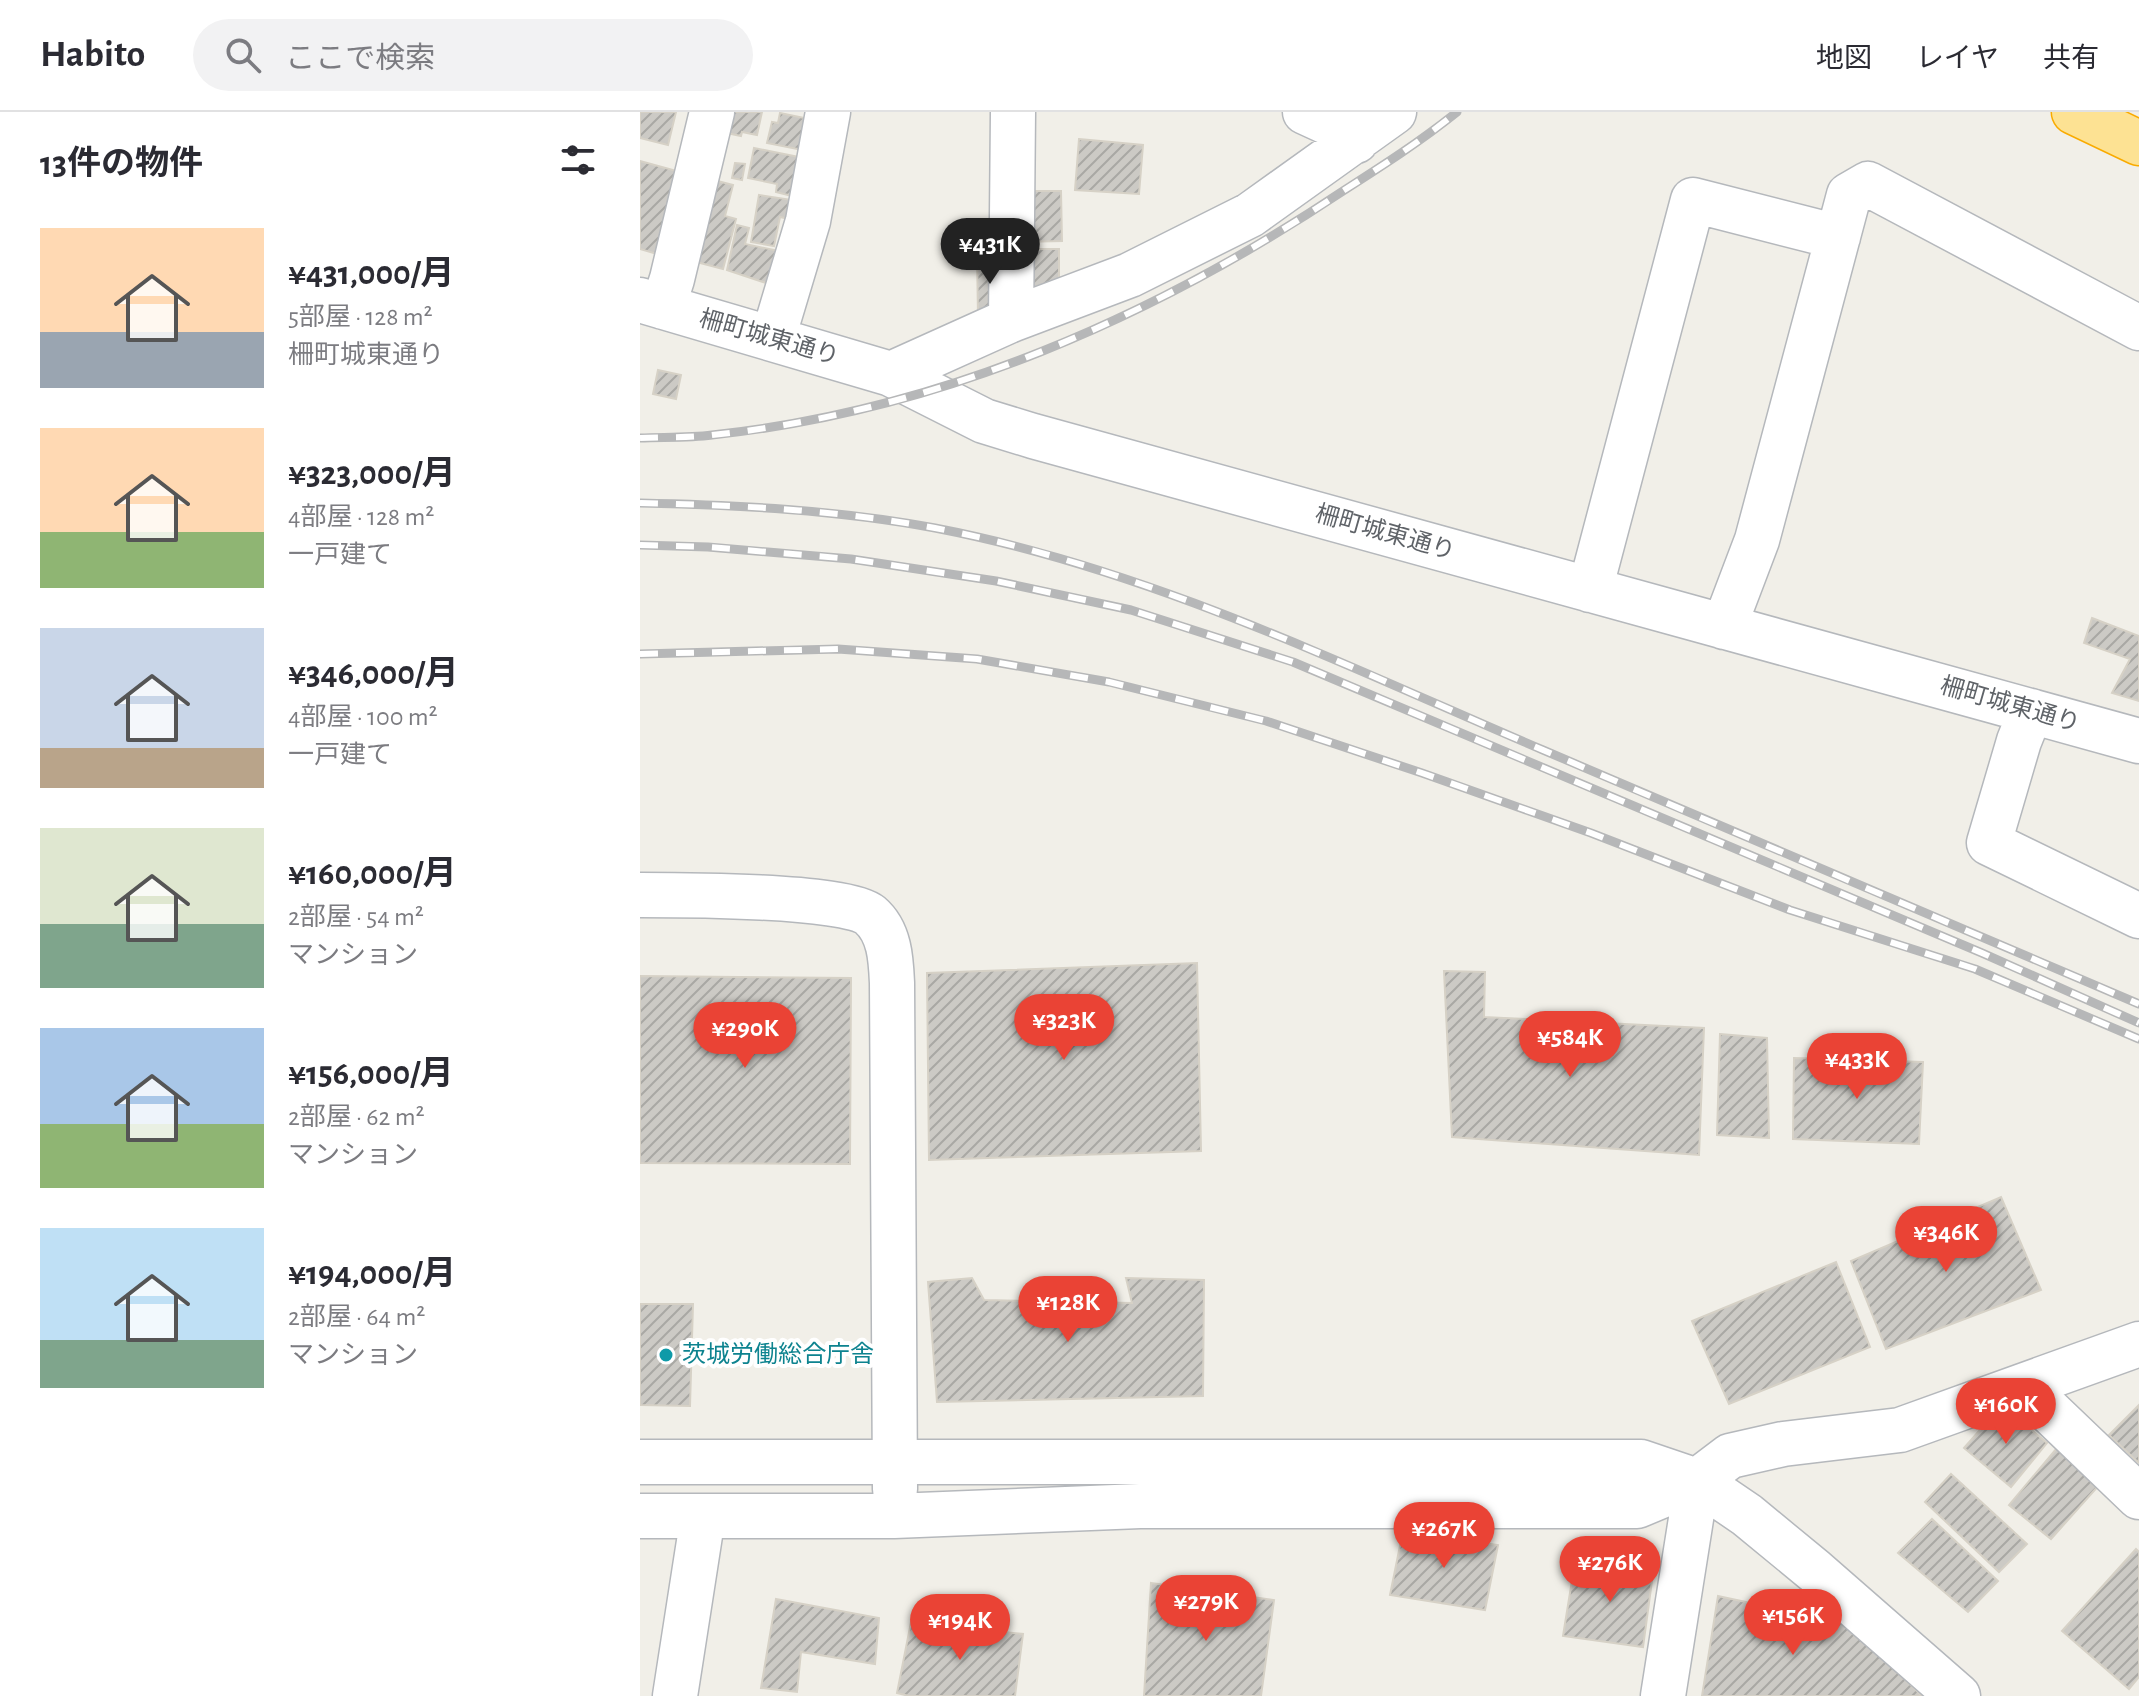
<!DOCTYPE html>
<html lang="ja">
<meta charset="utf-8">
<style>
:root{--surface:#fff;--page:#f2f2f3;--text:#2b2b33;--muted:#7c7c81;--line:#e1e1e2;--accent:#ea4335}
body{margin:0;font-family:"Alegreya Sans","Noto Sans JP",sans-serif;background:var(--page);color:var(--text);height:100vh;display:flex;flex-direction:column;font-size:30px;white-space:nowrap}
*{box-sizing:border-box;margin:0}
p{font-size:26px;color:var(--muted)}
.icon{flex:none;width:44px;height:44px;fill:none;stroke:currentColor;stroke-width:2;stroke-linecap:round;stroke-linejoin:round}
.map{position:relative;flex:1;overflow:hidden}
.side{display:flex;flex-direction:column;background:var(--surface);width:640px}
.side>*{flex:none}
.price{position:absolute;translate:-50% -68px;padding:0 18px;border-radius:28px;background:var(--accent);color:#fff;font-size:26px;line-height:52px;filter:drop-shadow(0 2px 4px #0008)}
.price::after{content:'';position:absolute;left:50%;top:48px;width:24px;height:18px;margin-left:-12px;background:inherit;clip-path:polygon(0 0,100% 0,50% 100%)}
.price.selected{background:#222;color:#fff}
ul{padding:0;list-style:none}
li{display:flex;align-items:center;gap:24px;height:200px;padding:0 40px}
li span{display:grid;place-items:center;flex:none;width:224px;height:160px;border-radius:0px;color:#555}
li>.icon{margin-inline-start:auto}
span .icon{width:96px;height:96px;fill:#fffc;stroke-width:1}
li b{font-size:34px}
h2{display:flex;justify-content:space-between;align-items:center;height:96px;padding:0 40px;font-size:34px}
header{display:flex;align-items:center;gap:48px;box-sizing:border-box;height:112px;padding:0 40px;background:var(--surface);border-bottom:2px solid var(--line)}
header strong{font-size:38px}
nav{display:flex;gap:44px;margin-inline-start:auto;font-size:28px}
.search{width:560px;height:72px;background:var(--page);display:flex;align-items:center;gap:20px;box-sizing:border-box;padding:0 28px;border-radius:44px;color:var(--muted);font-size:30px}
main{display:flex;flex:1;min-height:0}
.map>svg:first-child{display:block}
.building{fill:url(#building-hatch);stroke:#d6d1c6;stroke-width:2}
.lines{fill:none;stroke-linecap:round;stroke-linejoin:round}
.minor-casing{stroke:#b5b8bc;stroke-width:47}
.highway-casing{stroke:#f9ab00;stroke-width:47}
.minor{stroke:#fff;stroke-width:44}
.highway{stroke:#fde293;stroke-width:44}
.rail-casing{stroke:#b6b7b8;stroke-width:9}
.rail{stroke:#fff;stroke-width:6;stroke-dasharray:18;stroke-linecap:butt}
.culture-dot{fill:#0f9aa8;stroke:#fff;stroke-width:3}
.labels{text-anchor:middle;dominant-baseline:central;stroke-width:8;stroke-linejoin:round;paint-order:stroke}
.street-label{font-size:24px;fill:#5f6368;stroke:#fff}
.culture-label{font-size:24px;fill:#0d838f;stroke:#fff;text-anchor:start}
</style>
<header>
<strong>Habito</strong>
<div class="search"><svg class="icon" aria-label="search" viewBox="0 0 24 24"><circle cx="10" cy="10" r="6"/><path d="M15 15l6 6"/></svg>ここで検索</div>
<nav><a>地図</a><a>レイヤ</a><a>共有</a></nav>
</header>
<main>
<section class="side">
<h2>13件の物件<svg class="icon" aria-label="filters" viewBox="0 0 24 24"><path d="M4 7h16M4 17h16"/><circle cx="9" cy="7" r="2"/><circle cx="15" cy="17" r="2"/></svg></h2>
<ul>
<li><span style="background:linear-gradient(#ffd9b3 65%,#9aa5b1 0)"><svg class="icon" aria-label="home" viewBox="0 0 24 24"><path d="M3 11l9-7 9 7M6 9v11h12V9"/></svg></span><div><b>¥431,000/月</b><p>5部屋 · 128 m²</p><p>柵町城東通り</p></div></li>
<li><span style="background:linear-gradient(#ffd9b3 65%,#8fb573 0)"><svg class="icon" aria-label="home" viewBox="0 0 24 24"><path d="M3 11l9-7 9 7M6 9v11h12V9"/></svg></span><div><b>¥323,000/月</b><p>4部屋 · 128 m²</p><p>一戸建て</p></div></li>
<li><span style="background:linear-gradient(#c9d6e8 75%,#b9a48a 0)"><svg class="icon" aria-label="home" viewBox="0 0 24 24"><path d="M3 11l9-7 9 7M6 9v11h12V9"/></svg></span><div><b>¥346,000/月</b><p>4部屋 · 100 m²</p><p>一戸建て</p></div></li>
<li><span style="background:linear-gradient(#dfe7d0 60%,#7fa58c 0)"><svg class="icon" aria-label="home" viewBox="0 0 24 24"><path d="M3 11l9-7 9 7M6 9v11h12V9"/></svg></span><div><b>¥160,000/月</b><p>2部屋 · 54 m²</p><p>マンション</p></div></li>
<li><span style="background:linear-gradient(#a9c7e8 60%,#8fb573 0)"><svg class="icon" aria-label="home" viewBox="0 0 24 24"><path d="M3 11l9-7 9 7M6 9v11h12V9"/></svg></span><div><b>¥156,000/月</b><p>2部屋 · 62 m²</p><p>マンション</p></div></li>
<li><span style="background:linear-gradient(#bfe0f5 70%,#7fa58c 0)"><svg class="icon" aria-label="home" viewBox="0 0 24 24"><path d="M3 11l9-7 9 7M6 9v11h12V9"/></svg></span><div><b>¥194,000/月</b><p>2部屋 · 64 m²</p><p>マンション</p></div></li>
</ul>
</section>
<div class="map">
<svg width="1499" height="1584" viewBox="0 0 1499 1584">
<defs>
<pattern id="building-hatch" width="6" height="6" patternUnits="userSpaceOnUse" patternTransform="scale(2)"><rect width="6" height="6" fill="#cccac5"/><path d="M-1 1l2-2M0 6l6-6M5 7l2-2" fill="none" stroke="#a9a8a4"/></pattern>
</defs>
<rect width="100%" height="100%" fill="#f1efe8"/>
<path class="building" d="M0 0H36L28 33 0 26Z
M76 0H122L117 23 102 20 101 24 72 18Z
M140 1 174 8 168 39 127 31 132 10 138 11Z
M439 27 503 33 499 82 435 78Z
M114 36 164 46 156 85 136 80 137 72 108 66Z
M0 49 40 60 17 142 0 137Z
M95 51 105 52 102 68 92 66Z
M66 66 93 73 85 104 96 107 83 157 45 147Z
M380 79H421L422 129 380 130Z
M119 83 152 88 149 107 140 105 134 134 111 130Z
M97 113 109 116 105 132 139 139 132 173 87 158Z
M378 137H419V186L379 194Z
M337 142H361L362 205H338Z
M18 258 41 263 36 287 13 282Z
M1452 506 1499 524V589L1472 581 1490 547 1444 531Z
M557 851 561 1039 289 1048 287 861Z
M804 859 845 860 844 905 1064 916 1059 1043 812 1025Z
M0 864 211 866 210 1052 0 1051Z
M1080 922 1127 926 1129 1026 1077 1023Z
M1154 946 1283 950 1279 1032 1153 1027Z
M1361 1085 1401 1178 1246 1237 1211 1149Z
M1196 1150 1230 1235 1089 1292 1052 1209Z
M332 1166 344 1188 492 1191 486 1166 564 1168 563 1284 297 1290 288 1170Z
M0 1192H53L50 1294 0 1293Z
M1362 1293 1407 1331 1371 1375 1324 1336Z
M1499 1293V1351L1469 1323Z
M1417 1336 1460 1372 1411 1427 1369 1393Z
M1311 1362 1387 1432 1359 1460 1285 1390Z
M1292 1407 1358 1469 1328 1500 1258 1441Z
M763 1419 858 1433 845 1498 750 1483Z
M1496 1437 1499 1440V1565L1489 1577 1422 1519Z
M968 1447 1014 1454 1003 1535 923 1524 934 1456 966 1460Z
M511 1471 634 1488 621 1584H504Z
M1078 1484 1208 1512 1282 1584H1062Z
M136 1487 239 1506 235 1552 161 1540 157 1580 121 1576Z
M271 1510 383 1522 375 1584H269L257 1581Z"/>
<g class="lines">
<defs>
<path id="minor" d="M665 0 702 17 716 29
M0 188 251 262 344 309 393 324 1499 629
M23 195 32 167 72 0
M371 208 373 0
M133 226 168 109 188 0
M251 262 371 208 490 163 610 103 754 0
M950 478 1053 88 1198 125
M1084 515 1117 428 1209 83 1228 72 1499 216
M1391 599 1379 629 1349 731 1499 804
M0 783C39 783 206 783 230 803 250 820 251 848 252 871L255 1377
M1383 1274 1499 1385
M0 1350H1001L1057 1369 1107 1403 1175 1459 1318 1584
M0 1404H254L500 1394H997L1057 1369 1090 1344 1143 1332 1260 1318 1499 1232
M35 1584 63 1404
M1023 1584 1057 1369"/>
<path id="highway" d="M1434 0 1499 31"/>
</defs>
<use href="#minor" class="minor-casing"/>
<use href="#highway" class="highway-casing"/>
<use href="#minor" class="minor"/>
<use href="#highway" class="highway"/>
<defs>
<path id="rail" d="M0 326C24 325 49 326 72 323 300 299 514 205 703 79 742 54 781 29 817 0
M0 391C98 393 198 398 295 416 509 457 704 553 903 638 1101 723 1300 807 1499 892
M0 433 68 435 211 447 356 469 491 498 653 550 1342 841 1499 911
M0 542 198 537 337 547 469 570 626 609 782 661 951 721 1150 798 1335 857 1499 927"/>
</defs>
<use href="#rail" class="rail-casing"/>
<use href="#rail" class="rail"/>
</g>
<circle class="culture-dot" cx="26" cy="1243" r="8"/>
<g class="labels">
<g class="street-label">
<text transform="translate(129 226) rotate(16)">柵町城東通り</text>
<text transform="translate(745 421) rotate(16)">柵町城東通り</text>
<text transform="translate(1370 593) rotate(16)">柵町城東通り</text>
</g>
<g class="culture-label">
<text x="42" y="1243">茨城労働総合庁舎</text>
</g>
</g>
</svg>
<b class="price selected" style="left:350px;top:174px">¥431K</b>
<b class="price" style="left:424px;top:950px">¥323K</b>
<b class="price" style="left:105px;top:958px">¥290K</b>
<b class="price" style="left:930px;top:967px">¥584K</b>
<b class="price" style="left:1217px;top:989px">¥433K</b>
<b class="price" style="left:1306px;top:1162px">¥346K</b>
<b class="price" style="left:428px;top:1232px">¥128K</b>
<b class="price" style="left:1366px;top:1334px">¥160K</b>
<b class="price" style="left:804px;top:1458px">¥267K</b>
<b class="price" style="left:970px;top:1492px">¥276K</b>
<b class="price" style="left:566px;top:1531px">¥279K</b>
<b class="price" style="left:1153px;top:1545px">¥156K</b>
<b class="price" style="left:320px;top:1550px">¥194K</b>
</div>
</main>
